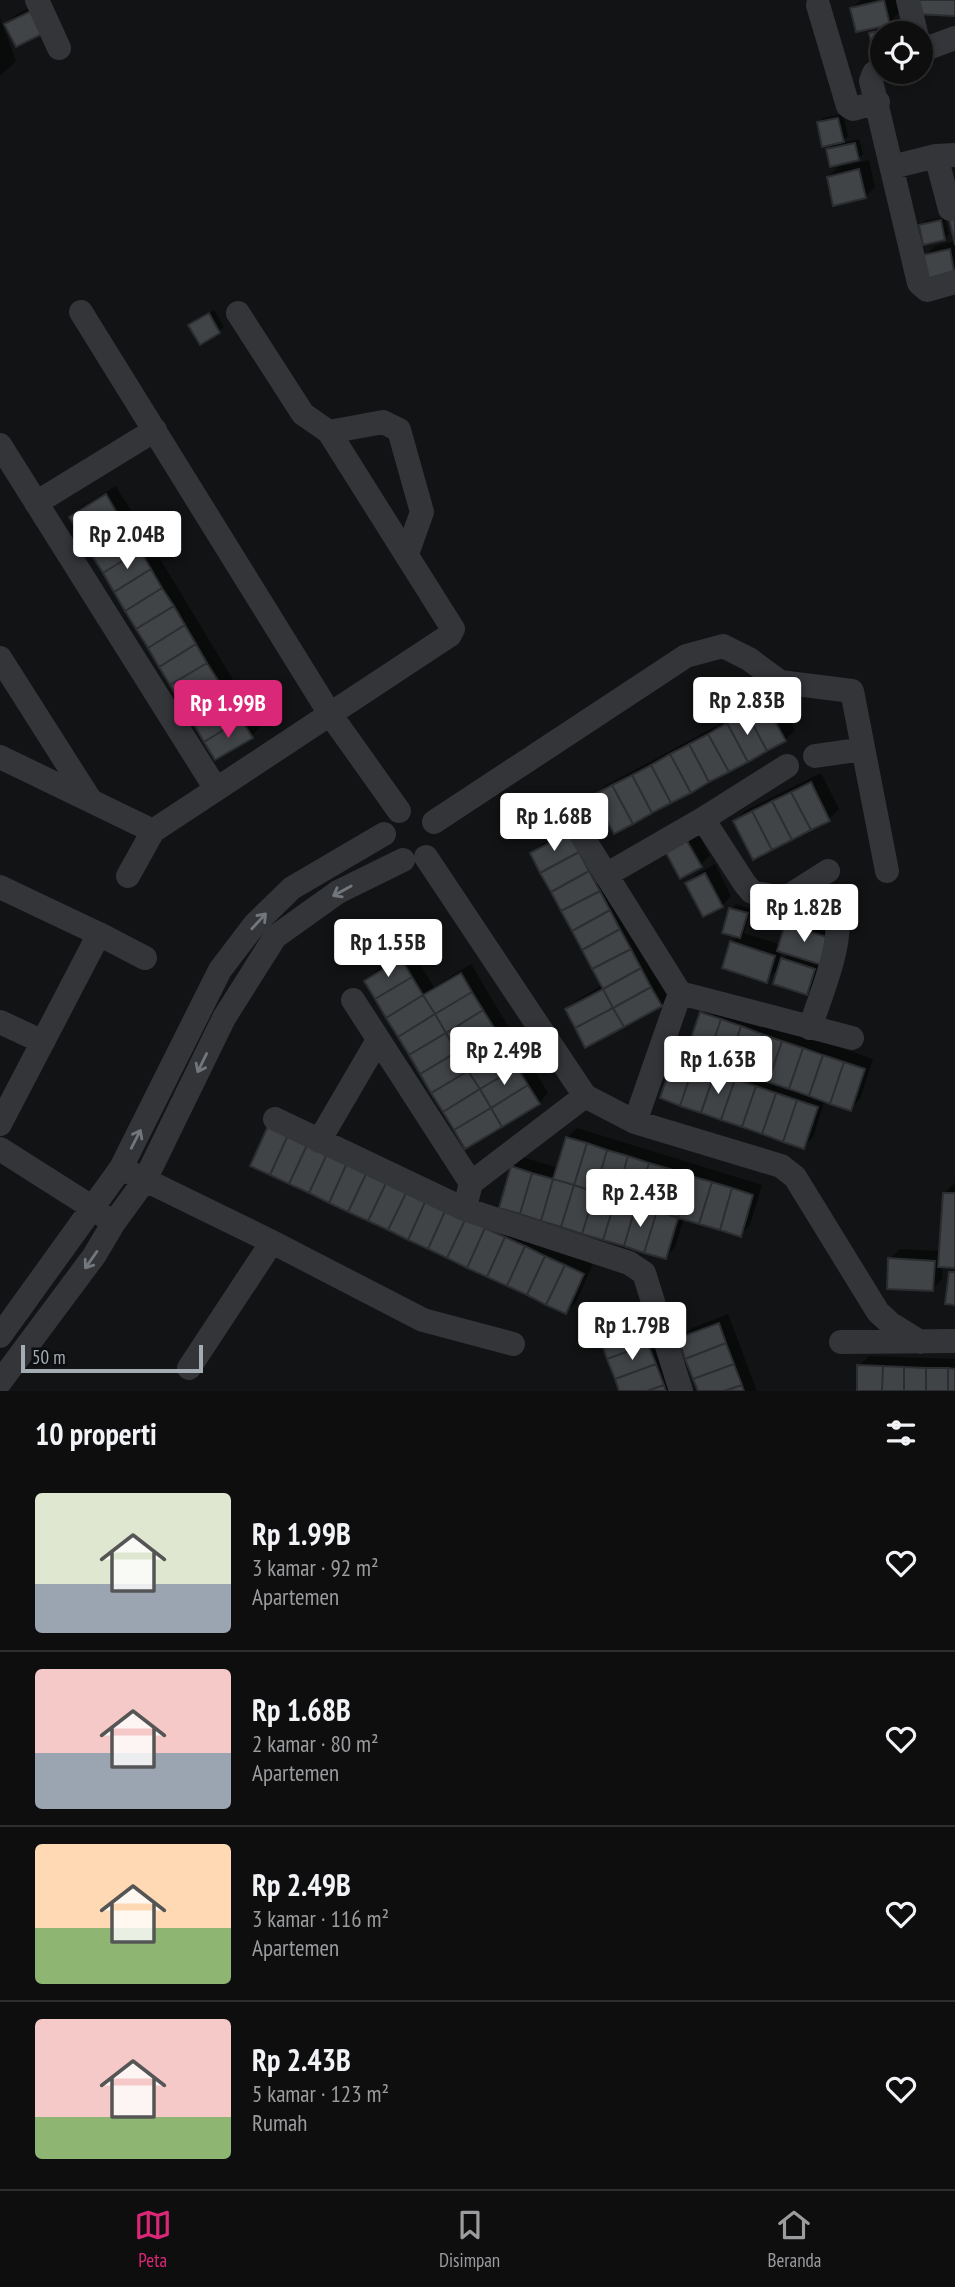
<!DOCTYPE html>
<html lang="id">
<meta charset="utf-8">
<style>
:root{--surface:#0e0e0f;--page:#171718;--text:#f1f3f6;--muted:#9b9c9e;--line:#2e2e2f;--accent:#db2777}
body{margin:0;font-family:"PT Sans Narrow",sans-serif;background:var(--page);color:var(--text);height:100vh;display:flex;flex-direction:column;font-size:26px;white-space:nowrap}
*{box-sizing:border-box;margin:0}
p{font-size:23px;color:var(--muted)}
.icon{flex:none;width:38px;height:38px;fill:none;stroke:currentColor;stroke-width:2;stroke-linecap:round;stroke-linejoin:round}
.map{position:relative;height:1391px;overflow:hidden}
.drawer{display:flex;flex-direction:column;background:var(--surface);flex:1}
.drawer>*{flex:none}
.fabs{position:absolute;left:870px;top:21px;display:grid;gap:14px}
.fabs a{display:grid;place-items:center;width:63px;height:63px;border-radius:50%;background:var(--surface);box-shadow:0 4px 10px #0003,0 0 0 2px var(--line);font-size:35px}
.scale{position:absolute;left:21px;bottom:18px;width:182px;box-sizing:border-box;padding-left:7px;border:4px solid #a4adb4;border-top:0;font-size:19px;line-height:24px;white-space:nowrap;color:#a4adb4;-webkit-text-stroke:5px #0d0e0f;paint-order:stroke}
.price{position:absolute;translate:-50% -60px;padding:0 16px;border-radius:7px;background:#fff;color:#222;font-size:23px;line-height:46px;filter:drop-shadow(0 2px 4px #0008)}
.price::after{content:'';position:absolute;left:50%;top:42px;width:21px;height:16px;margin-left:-10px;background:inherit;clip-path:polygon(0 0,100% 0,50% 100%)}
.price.current{background:var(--accent);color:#fff}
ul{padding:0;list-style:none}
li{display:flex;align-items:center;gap:21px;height:175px;padding:0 35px}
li+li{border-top:2px solid var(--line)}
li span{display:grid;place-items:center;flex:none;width:196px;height:140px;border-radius:7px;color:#555}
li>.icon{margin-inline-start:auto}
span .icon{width:84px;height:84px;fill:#fffc;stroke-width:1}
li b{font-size:30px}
h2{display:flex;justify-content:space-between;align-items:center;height:84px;padding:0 35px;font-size:30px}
.dock{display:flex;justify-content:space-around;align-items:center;height:98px;border-top:2px solid var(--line);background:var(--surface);font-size:19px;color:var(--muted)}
.dock a{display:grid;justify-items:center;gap:4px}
.dock .current{color:var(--accent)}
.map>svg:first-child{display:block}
.shadow{fill:#0007;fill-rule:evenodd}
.building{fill:#414447;stroke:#2c2d30;stroke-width:2}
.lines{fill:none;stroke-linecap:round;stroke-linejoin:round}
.minor{stroke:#333539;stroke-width:24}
.oneway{stroke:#71777d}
</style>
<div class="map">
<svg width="955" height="1391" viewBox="0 0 955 1391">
<rect width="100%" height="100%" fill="#121314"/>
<path class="shadow" d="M45 0 55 21 6 24 16 15Z
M861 0H896L899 13 890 22 917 16 920 33 871 34 879 25 852 8Z
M0 18 16 61 0 76Z
M843 114 848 136 839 144 859 139 863 154 858 159 828 150 836 142 819 123 823 118Z
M869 160 875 187 865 197 828 177 838 167Z
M945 217 949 234 944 239 920 226 925 221Z
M955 241V275L925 256 935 246Z
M214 310 224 327 219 331 195 321Z
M116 486 261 726 252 736 71 517 81 507Z
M776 694 795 730 785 740 595 796 605 786Z
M821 773 839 809 829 819 754 858 735 821 745 811Z
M578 824 670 995 661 1005 567 1009 577 1000 603 985 532 854 542 844Z
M698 832 710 856 700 865 668 853Z
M715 864 731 896 722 906 687 884 697 874Z
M736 904 751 909 744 933 781 945 786 925 796 915 839 928 817 983 807 993 780 967 766 981 732 942 739 936 731 909ZM782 951 789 953 779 963Z
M411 950 434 987 471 964 548 1093 539 1103 366 981 376 971Z
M711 1003 873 1059 860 1099 850 1109 825 1100 813 1137 803 1147 675 1058 685 1048 689 1049 702 1013Z
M270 1127 593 1264 576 1302 566 1312Z
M577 1128 762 1185 750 1225 740 1235 684 1218 675 1247 665 1257 513 1167 523 1157 558 1168 567 1138Z
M955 1183V1266H943L942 1279 933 1289 890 1259 900 1249 941 1251 945 1193Z
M728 1314 757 1391H700L680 1339 690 1329Z
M651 1315 679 1391H621L602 1339 612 1329Z
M869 1356 955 1359V1391H858L859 1366Z"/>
<path class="building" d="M884 0 890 25 856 32 850 8Z
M916 0H955V16L916 14Z
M35 9 46 32 16 47 4 24Z
M907 24 910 33H882V59L875 61 869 33Z
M838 118 844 142 822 147 817 122Z
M855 143 859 160 830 167 826 149Z
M859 169 866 198 833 206 827 177Z
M955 217V245L949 219Z
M941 220 945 240 923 245 919 225Z
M950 249 955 276 929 282 923 255Z
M209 313 220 333 200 345 188 325Z
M106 494 117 513 80 535 69 517Z
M117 513 128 532 91 554 80 535Z
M128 532 140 550 103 573 91 554Z
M140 550 151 569 114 592 103 573Z
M151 569 162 588 125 611 114 592Z
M162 588 174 606 136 629 125 611Z
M174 606 185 625 148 648 136 629Z
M185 625 196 644 159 667 148 648Z
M196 644 207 663 170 685 159 667Z
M207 663 219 682 181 704 170 685Z
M219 682 230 700 193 723 181 704Z
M230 700 241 719 204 742 193 723Z
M765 703 786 741 767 751 747 713Z
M747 713 767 751 748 762 727 723Z
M241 719 253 738 215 760 204 742Z
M727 723 748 762 729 772 708 734Z
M708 734 729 772 709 782 689 744Z
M689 744 709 782 691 793 670 754Z
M670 754 691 793 671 803 651 765Z
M651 765 671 803 652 813 632 775Z
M632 775 652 813 633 824 612 785Z
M811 782 830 821 811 830 791 792Z
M612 785 633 824 614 834 593 795Z
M791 792 811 830 792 840 772 801Z
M772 801 792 840 772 850 752 811Z
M752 811 772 850 753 860 733 821Z
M568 833 579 852 540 873 530 853Z
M687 841 702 867 680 879 666 853Z
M579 852 589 871 551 892 540 873Z
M589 871 600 891 561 911 551 892Z
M705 873 723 907 703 917 685 883Z
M600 891 610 910 572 931 561 911Z
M729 908 748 913 740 938 722 933Z
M610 910 620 929 582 950 572 931Z
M785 924 830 938 822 965 777 951Z
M620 929 631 949 592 969 582 950Z
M730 941 775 956 767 983 722 968Z
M631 949 641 968 603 989 592 969Z
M401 958 412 977 375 999 364 981Z
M781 958 815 969 807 995 773 984Z
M641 968 651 987 613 1008 603 989Z
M461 973 472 992 435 1014 423 995Z
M412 977 423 995 386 1018 375 999Z
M651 987 662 1006 624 1027 613 1008Z
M603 989 613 1008 575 1028 565 1009Z
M472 992 483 1010 446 1033 435 1014Z
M423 995 435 1014 398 1037 386 1018Z
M613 1008 624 1027 585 1048 575 1028Z
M483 1010 495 1029 457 1052 446 1033Z
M700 1012 721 1019 707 1061 686 1053Z
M435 1014 446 1033 409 1055 398 1037Z
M721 1019 741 1026 727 1068 707 1061Z
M741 1026 762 1034 748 1075 727 1068Z
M495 1029 506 1048 468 1071 457 1052Z
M446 1033 457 1052 420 1074 409 1055Z
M762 1034 782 1041 768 1082 748 1075Z
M782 1041 803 1048 789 1089 768 1082Z
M506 1048 517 1067 480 1089 468 1071Z
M803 1048 823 1055 809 1096 789 1089Z
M457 1052 468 1071 431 1093 420 1074Z
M823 1055 844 1062 830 1104 809 1096Z
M674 1057 694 1064 680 1106 660 1098Z
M844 1062 865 1069 851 1111 830 1104Z
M694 1064 715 1072 701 1113 680 1106Z
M517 1067 528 1085 491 1108 480 1089Z
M468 1071 480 1089 443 1112 431 1093Z
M715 1072 735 1079 721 1120 701 1113Z
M735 1079 756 1086 742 1127 721 1120Z
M528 1085 540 1104 502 1127 491 1108Z
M756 1086 776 1093 762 1134 742 1127Z
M480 1089 491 1108 454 1130 443 1112Z
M776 1093 797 1100 783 1142 762 1134Z
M797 1100 818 1107 804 1149 783 1142Z
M491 1108 502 1127 465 1149 454 1130Z
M268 1126 288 1135 270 1175 250 1166Z
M288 1135 307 1145 289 1184 270 1175Z
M566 1137 587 1143 574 1185 553 1179Z
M587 1143 607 1150 595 1192 574 1185Z
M307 1145 327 1154 309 1193 289 1184Z
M607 1150 628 1156 616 1198 595 1192Z
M327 1154 347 1163 329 1203 309 1193Z
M628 1156 649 1163 636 1205 616 1198Z
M347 1163 367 1172 348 1212 329 1203Z
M649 1163 670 1169 657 1211 636 1205Z
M511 1166 532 1173 520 1214 499 1208Z
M670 1169 691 1176 678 1218 657 1211Z
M367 1172 387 1181 368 1221 348 1212Z
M532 1173 553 1179 541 1221 520 1214Z
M691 1176 712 1182 699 1224 678 1218Z
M553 1179 574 1185 561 1227 541 1221Z
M387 1181 407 1191 388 1230 368 1221Z
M712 1182 732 1188 720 1230 699 1224Z
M574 1185 595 1192 582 1234 561 1227Z
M732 1188 753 1195 741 1237 720 1230Z
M407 1191 426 1200 408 1240 388 1230Z
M595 1192 616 1198 603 1240 582 1234Z
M943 1193H955V1268L938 1267Z
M616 1198 636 1205 624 1246 603 1240Z
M426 1200 446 1209 428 1249 408 1240Z
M636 1205 657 1211 644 1253 624 1246Z
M446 1209 466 1218 447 1258 428 1249Z
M657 1211 678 1218 666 1259 644 1253Z
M466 1218 485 1228 467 1268 447 1258Z
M485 1228 505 1237 487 1277 467 1268Z
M505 1237 525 1246 507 1286 487 1277Z
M525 1246 545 1256 527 1295 507 1286Z
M545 1256 565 1265 546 1305 527 1295Z
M888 1258 935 1261 933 1291 887 1289Z
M565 1265 584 1274 566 1314 546 1305Z
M949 1272H955V1305L945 1304Z
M641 1323 648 1344 607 1359 600 1338Z
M719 1323 726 1343 685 1359 678 1338Z
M726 1343 734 1364 693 1379 685 1359Z
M648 1344 656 1364 615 1379 607 1359Z
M656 1364 664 1385 647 1391H619L615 1379Z
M734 1364 742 1385 724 1391H698L693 1379Z
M857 1365 883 1366 882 1391H857Z
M883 1366 904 1367V1391H882Z
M904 1367 926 1368V1391H904Z
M926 1368H948V1391H926Z
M948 1368 955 1369V1391H948Z
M664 1385 666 1391H647Z
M742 1385 744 1391H724Z"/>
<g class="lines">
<path class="minor" d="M37 0 59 48
M908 0 916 33
M818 5 848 106 853 109 878 102
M920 51 955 38
M882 68 874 73 871 81 919 283 927 290 955 282
M936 156 950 209
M892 167 936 156 955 155
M81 312 330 714 399 811
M329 432 383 422 399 430 422 512 407 554
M0 445 216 789
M36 503 155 430
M0 658 89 798
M815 756 863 749
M0 757 153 831
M703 819 745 884 752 892 829 908 837 915C842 946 820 997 810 1028
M434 822 686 656 723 646 749 659 780 682 852 691 887 871
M582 836 680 993 635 1122
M426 857 585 1096 635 1122 781 1166 795 1177 878 1312 891 1324 920 1342
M606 875 703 819 787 766
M128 876 153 831 450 635 453 629 329 432 303 414 238 313
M0 887 99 934 145 958
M784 899 828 871
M680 993 852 1038
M353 1000 471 1183
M0 1022 43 1042
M275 1119 464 1209 629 1263 644 1273 681 1391
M0 1124 99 934
M319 1141 378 1040
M0 1149 93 1208 105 1217
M131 1173 272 1242 423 1320 513 1344
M467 1199 471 1183 585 1096
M0 1336 121 1168 220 970 255 924 292 888 384 834
M841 1342 955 1341
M189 1368 272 1242
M0 1382 94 1256 113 1224 145 1180 224 1018 275 937 338 892 403 860"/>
</g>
<defs><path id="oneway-shaft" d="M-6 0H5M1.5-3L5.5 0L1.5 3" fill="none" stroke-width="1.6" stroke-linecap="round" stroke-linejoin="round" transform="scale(1.75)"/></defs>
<g class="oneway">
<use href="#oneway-shaft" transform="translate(342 891) rotate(151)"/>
<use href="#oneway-shaft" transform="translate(259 921) rotate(-47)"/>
<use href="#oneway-shaft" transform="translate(202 1063) rotate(116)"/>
<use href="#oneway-shaft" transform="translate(136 1139) rotate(-63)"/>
<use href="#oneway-shaft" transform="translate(91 1260) rotate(125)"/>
</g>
</svg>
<div class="fabs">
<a><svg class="icon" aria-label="locate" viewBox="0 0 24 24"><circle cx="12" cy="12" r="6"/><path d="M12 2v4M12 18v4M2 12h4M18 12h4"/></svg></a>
</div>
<div class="scale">50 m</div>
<b class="price" style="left:127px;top:571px">Rp 2.04B</b>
<b class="price" style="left:747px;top:737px">Rp 2.83B</b>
<b class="price current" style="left:228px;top:740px">Rp 1.99B</b>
<b class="price" style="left:554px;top:853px">Rp 1.68B</b>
<b class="price" style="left:804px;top:944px">Rp 1.82B</b>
<b class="price" style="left:388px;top:979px">Rp 1.55B</b>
<b class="price" style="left:504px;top:1087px">Rp 2.49B</b>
<b class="price" style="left:718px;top:1096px">Rp 1.63B</b>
<b class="price" style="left:640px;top:1229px">Rp 2.43B</b>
<b class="price" style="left:632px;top:1362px">Rp 1.79B</b>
</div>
<section class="drawer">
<h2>10 properti<svg class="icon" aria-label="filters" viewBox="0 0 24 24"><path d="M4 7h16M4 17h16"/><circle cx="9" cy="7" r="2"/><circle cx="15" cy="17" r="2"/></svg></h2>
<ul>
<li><span style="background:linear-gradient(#dfe7d0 65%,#9aa5b1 0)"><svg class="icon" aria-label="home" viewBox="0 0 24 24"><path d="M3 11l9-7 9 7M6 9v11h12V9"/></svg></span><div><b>Rp 1.99B</b><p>3 kamar · 92 m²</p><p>Apartemen</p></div><svg class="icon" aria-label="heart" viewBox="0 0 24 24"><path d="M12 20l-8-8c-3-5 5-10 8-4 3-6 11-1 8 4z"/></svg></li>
<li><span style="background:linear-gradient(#f6c9c9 60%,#9aa5b1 0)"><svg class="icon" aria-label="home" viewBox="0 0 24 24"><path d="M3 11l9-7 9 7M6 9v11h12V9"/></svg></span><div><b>Rp 1.68B</b><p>2 kamar · 80 m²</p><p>Apartemen</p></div><svg class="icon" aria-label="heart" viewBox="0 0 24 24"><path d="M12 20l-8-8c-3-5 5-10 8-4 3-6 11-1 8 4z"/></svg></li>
<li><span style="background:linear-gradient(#ffd9b3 60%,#8fb573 0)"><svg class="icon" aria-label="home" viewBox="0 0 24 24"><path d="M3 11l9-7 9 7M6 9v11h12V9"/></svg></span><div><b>Rp 2.49B</b><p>3 kamar · 116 m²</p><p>Apartemen</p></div><svg class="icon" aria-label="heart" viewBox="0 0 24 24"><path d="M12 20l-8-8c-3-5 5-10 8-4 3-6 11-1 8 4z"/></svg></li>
<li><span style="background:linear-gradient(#f6c9c9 70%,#8fb573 0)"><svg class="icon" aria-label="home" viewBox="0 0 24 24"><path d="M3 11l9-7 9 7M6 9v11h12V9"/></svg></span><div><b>Rp 2.43B</b><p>5 kamar · 123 m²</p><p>Rumah</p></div><svg class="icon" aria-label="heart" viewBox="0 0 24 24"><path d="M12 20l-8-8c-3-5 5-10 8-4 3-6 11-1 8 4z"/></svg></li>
</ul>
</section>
<nav class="dock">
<a class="current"><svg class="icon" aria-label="map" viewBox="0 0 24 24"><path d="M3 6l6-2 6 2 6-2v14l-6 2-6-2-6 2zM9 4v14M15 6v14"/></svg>Peta</a>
<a><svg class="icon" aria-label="saved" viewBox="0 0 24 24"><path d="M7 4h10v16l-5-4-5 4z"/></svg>Disimpan</a>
<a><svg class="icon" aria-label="home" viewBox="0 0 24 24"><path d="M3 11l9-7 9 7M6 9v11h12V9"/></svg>Beranda</a>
</nav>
